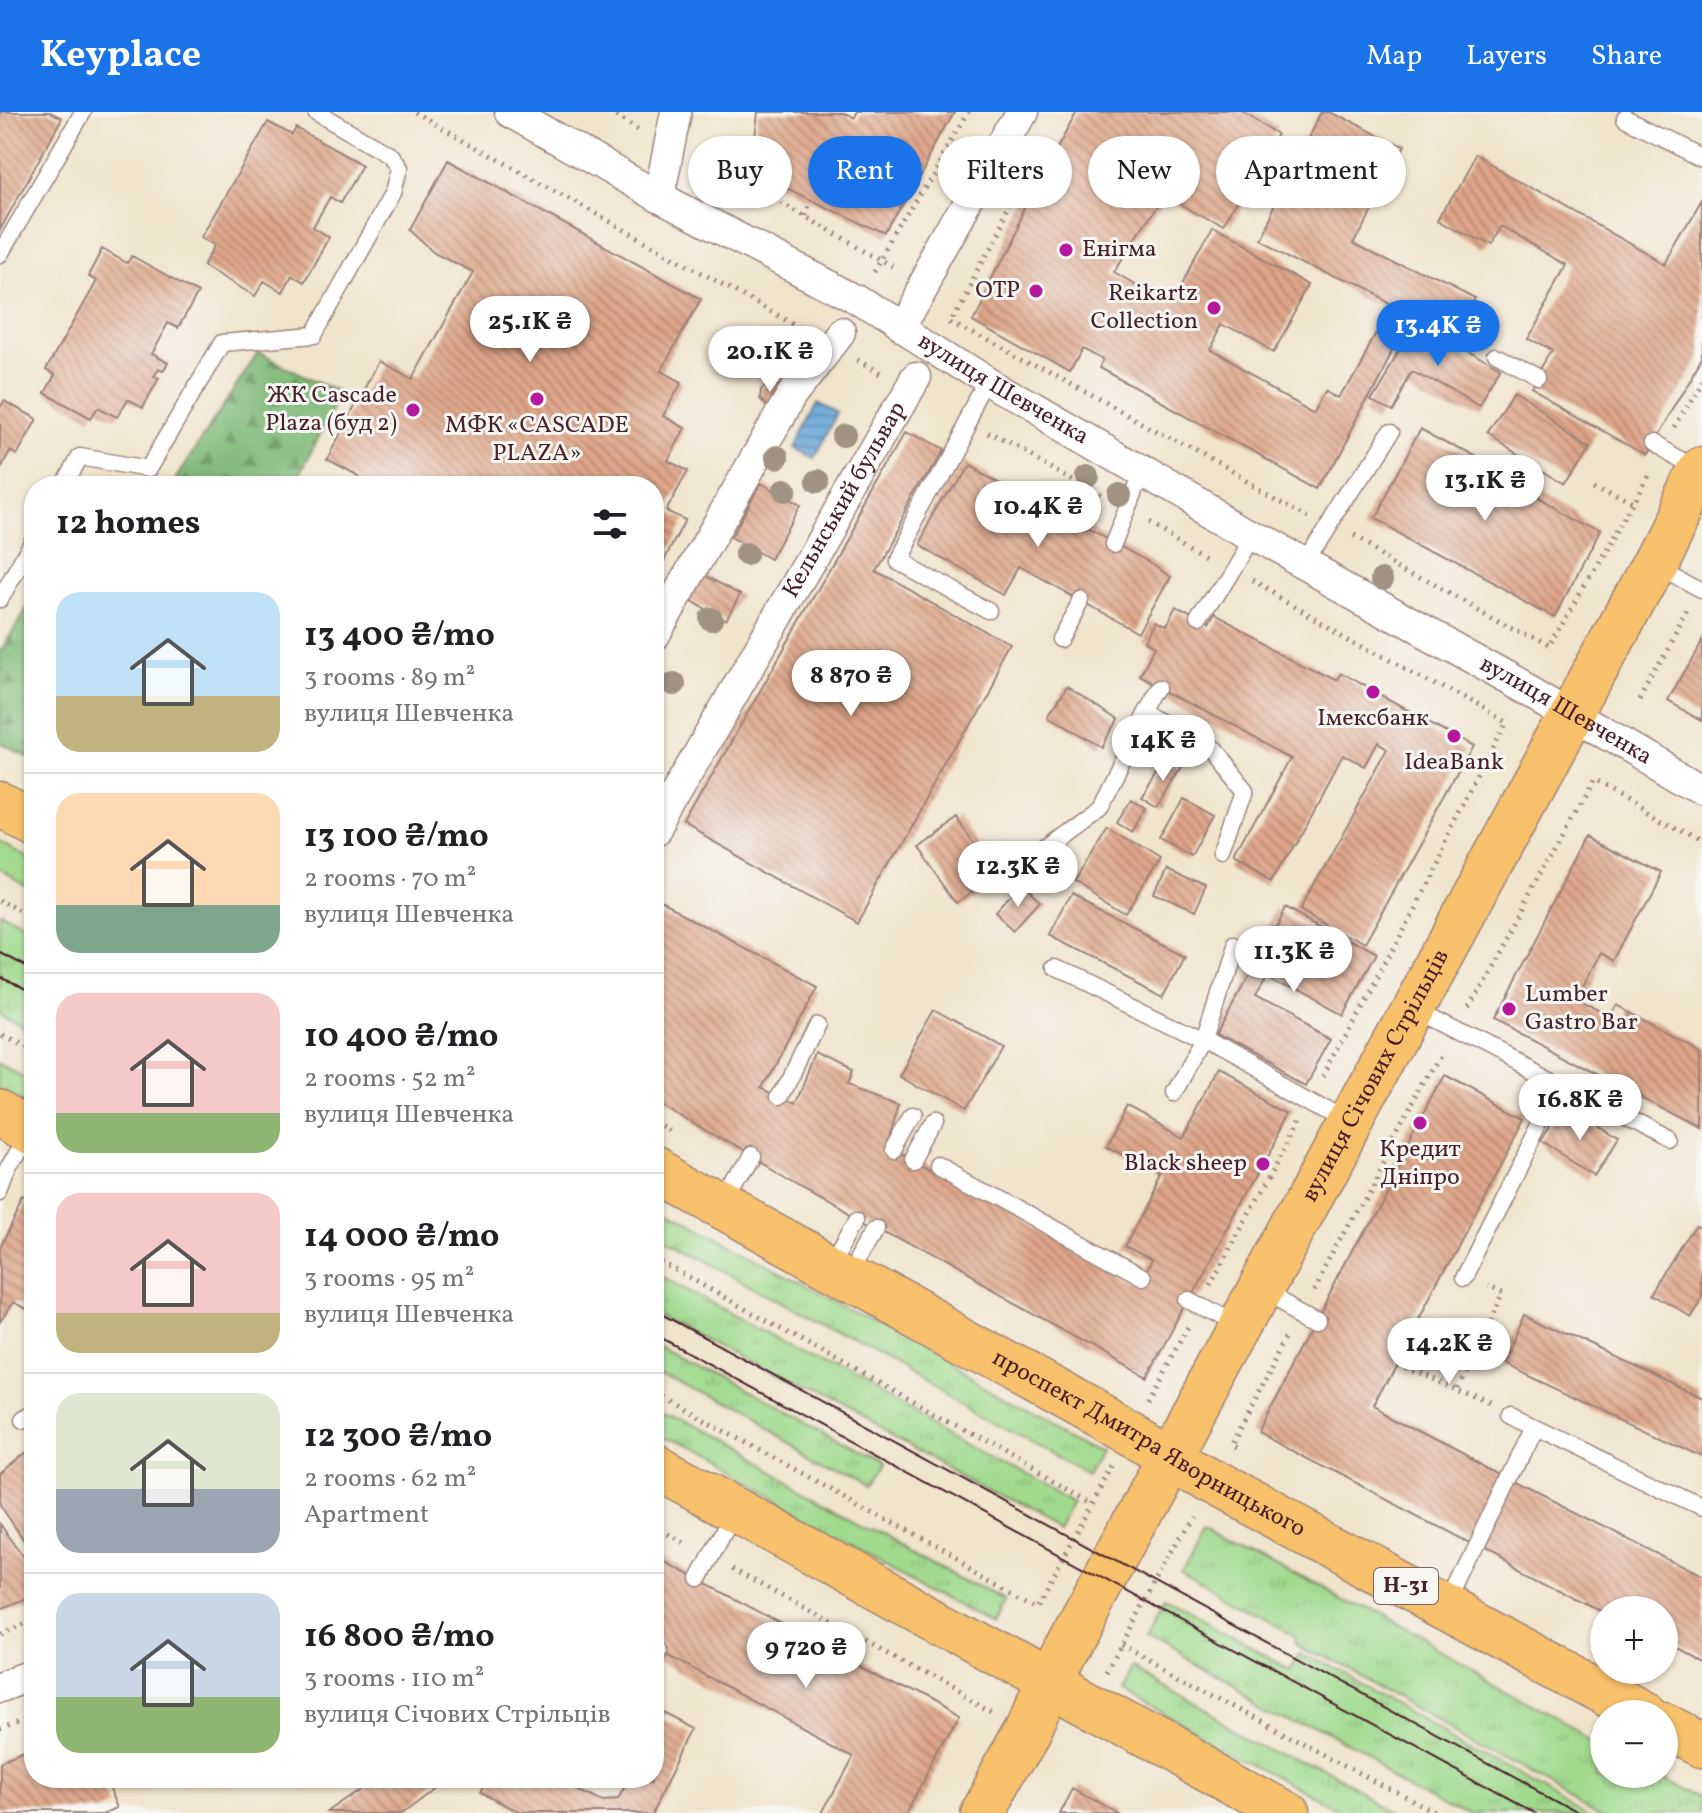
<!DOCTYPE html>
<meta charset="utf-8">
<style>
:root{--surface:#fff;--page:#f2f2f2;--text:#202124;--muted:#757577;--line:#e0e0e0;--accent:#1a73e8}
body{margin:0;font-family:Vollkorn,serif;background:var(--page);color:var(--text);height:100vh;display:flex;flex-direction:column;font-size:30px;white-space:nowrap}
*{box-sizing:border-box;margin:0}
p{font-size:26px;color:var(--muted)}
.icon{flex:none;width:44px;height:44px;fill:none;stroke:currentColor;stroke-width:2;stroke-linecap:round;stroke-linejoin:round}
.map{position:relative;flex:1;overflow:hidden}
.sheet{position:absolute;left:24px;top:364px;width:640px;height:1312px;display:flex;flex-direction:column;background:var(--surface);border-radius:32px;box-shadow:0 2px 6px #0004}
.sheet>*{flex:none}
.top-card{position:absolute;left:688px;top:24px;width:760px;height:72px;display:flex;gap:16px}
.tools{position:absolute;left:1590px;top:1484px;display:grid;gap:16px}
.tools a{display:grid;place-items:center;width:88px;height:88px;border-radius:50%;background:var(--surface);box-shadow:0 2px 6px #0004;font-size:40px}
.price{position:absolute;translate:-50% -68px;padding:0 18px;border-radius:28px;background:#fff;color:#222;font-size:26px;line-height:52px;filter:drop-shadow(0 2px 4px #0008)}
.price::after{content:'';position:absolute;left:50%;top:48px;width:24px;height:18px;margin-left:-12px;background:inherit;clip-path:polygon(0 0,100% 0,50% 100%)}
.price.selected{background:var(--accent);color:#fff}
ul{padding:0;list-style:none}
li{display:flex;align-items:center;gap:24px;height:200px;padding:0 32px}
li+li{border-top:2px solid var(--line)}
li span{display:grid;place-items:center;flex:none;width:224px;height:160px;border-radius:24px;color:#555}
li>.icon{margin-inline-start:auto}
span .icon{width:96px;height:96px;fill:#fffc;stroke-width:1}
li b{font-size:34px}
h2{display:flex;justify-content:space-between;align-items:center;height:96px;padding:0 32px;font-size:34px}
.tag{padding:0 28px;border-radius:36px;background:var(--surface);box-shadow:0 2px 6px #0004;font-size:28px;line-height:72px}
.tag.selected{background:var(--accent);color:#fff}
header{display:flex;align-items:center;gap:48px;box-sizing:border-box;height:112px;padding:0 40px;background:var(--accent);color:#fff}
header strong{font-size:38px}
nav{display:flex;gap:44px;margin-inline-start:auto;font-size:28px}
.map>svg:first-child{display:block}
.grass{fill:url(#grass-tufts);stroke:#757c5c;stroke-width:2}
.forest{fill:url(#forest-firs);stroke:#656c52;stroke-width:2}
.water{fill:url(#water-rules);stroke:#576281;stroke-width:2}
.building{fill:url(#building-back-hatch)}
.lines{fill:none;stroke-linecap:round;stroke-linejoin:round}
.lane-casing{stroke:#9d827b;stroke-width:19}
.street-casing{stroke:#9d827b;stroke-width:33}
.primary-casing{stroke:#9d827b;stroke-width:47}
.path{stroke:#9d827b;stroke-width:5;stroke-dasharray:2 6;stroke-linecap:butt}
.lane{stroke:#fff;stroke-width:16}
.street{stroke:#fff;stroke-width:30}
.primary{stroke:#f7c06b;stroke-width:44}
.tram{stroke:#4a1f2b;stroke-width:2}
.tree{fill:#a19281}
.poi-dot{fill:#b5179e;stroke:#f6f6f2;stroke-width:3}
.labels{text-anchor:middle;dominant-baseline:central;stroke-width:6;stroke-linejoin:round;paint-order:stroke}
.shield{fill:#f6f6f2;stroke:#7e6067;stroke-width:2}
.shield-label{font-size:22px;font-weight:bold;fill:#4a1f2b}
.poi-label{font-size:24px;fill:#4a1f2b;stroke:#f6f6f2;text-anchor:end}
.street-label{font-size:24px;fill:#4a1f2b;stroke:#f6f6f2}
</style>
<header>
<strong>Keyplace</strong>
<nav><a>Map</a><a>Layers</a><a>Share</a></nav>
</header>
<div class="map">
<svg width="1702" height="1701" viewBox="0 0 1702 1701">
<defs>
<pattern id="grass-tufts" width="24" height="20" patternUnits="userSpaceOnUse" patternTransform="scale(2)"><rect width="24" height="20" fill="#a0da8d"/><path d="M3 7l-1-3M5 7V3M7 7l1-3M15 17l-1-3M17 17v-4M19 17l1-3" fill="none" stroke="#8bbb7a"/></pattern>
<pattern id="forest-firs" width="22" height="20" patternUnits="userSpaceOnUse" patternTransform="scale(2)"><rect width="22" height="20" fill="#80ba78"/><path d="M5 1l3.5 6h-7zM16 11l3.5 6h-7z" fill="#6b9763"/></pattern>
<pattern id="water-rules" width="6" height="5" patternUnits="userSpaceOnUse" patternTransform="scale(2)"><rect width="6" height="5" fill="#64a4d7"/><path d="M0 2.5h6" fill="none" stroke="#5485af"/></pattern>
<pattern id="building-back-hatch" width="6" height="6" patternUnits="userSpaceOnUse" patternTransform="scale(2)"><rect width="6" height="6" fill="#dea588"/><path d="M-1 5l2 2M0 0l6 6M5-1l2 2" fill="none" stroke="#b6866f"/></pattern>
</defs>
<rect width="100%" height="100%" fill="#f6f6f2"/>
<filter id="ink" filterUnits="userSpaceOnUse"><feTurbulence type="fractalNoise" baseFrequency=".0125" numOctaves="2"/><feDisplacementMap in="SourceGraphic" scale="16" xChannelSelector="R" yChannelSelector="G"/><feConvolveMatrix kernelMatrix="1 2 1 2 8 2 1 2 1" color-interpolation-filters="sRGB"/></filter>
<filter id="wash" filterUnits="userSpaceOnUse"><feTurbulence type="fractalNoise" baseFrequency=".006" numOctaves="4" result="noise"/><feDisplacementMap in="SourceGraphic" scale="32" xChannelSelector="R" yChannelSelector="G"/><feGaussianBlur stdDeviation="1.8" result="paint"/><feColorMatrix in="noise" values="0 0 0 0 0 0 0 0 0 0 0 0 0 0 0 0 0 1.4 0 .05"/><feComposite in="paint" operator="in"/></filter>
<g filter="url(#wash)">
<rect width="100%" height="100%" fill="#f0e4cb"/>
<path class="grass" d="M0 731 34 750V783L0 764Z
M0 809 34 828V916L0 897Z
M0 946 34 964V990L0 972Z
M654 1090 1102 1334 1089 1359 654 1120Z
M654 1160 1072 1389 1057 1416 654 1201Z
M654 1232 879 1354 866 1373 654 1257Z
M654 1296 1006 1487 996 1507 654 1321Z
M1207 1414 1604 1631V1662H1660L1702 1685V1701H1612L1302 1531 1301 1523 1184 1457Z
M1166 1489 1298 1559 1308 1541 1597 1701H1472L1146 1525Z
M1130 1555 1400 1701H1401H1350L1118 1577Z"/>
<path class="forest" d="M258 241 341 281 294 374H171Z
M34 485V648L0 630V540Z"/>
<path class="water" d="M818 291 838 302 815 346 795 336Z"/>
<g id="blocks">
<path class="building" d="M0 0H50L62 6 0 118Z
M758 0H840L851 6 854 0H955L886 124 751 59Z
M1077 0H1241L1279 23 1224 117 1163 83 1114 160 1140 175 1178 180 1212 118 1312 173 1274 240 1224 212 1210 238 1315 296 1327 275 1341 283 1379 215 1399 227 1320 377 1099 256 1102 248 1082 237 1070 260 971 204 1033 80Z
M1322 0H1328L1399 37 1353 126 1475 188 1454 227 1257 126Z
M268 10 292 23 296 16 362 53 340 91 330 85 313 115 329 125 304 170 292 163 283 180 264 169 255 184 203 154 215 133 201 125Z
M1475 44 1666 152 1702 90V244L1645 343 1532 279 1553 242 1526 227 1568 153 1500 114 1488 134 1440 106Z
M448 48 701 187 661 259 682 270 663 304 685 316 668 349 688 359 666 399 685 408 654 468V374H353L359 364 327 347 379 249 413 267 473 160 434 140 410 118Z
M102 137 127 151 132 144 198 181 178 216 168 211 151 242 168 251 163 259 158 257 154 264 159 266 143 295 128 287 117 305 98 295 91 306 45 281 55 263 46 258 96 169 88 164Z
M1416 211 1501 260 1479 296 1412 257 1391 293 1373 283Z
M775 272 782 276 768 296 760 287 761 278 767 273Z
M1514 283 1591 330 1566 371 1488 324Z
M4 289 37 307 17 343 10 339 0 358V296Z
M1420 316 1519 369 1517 375 1600 421 1555 505 1371 406Z
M907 320 941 339 874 457 1012 535 857 810 684 713Z
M964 350 1147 449 1170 464 1138 521 1021 456 1006 483 917 433Z
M761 371 800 393 770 447 731 425Z
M697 459 740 483 726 508 684 485Z
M1175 498 1208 516 1214 505 1334 568 1338 561 1472 635 1362 833 1301 798 1390 638 1379 632 1366 656 1342 643 1274 770 1236 749 1292 645 1140 563 1154 536 1144 530 1154 511 1165 517Z
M1702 529V608L1668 589Z
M1067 574 1119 607 1101 635 1049 603Z
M1168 647 1183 656 1158 695 1142 685Z
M1184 686 1215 703 1192 745 1161 728Z
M1131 687 1147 696 1133 720 1117 710Z
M956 705 998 762 958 790 917 733Z
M1107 716 1160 749 1126 803 1073 771Z
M1590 723 1661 760 1614 849 1599 841 1575 888 1611 906 1618 893 1702 937V1017L1493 908Z
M1166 758 1206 776 1194 802 1154 784Z
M1020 774 1040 792 1015 820 995 802Z
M1071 784 1185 842 1164 882 1050 824Z
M654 788 817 874 764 975 797 991 817 943 854 960 849 972 901 991 888 1035 1139 1172 1152 1148 1125 1134 1162 1064 1106 1034 1127 994 1184 1025 1219 960 1292 999 1147 1265 800 1074 654 988Z
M1285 795 1374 844 1342 902 1268 862 1255 886 1331 927 1306 972 1215 923Z
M936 898 1001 934 964 999 899 962Z
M1445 964 1525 1006 1372 1294 1521 1373 1702 1465V1549L1664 1528V1498H1604V1501L1257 1320Z
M1566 996 1617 1028 1594 1064 1543 1031Z
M24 1089 34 1095V1201L13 1190 0 1210V1135Z
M1697 1112 1702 1114V1185L1690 1204 1654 1182Z
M1524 1202 1702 1286V1345L1502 1251Z
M34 1334V1443L0 1393V1362Z
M0 1412 34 1459V1483L0 1497Z
M654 1444 959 1606 908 1701H823L854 1643 654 1536Z
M665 1601 696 1617 653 1701H517L480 1681 488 1666H559L603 1689 618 1688 630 1666H654V1622Z
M34 1638V1666H108L120 1695 105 1701H0V1652Z
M380 1666H444L441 1671 401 1701H329Z
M1072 1676 1117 1701H1059Z"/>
</g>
</g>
<g filter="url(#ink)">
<use href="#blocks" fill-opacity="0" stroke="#9d827b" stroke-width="2"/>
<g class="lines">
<defs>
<path id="lane" d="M1625 6 1702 45
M0 142 83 0
M1497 245 1539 268
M989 271 894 447 991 499
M1652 332 1700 358
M64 374 80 345 148 357 222 231 314 223 393 81 399 56 390 43 316 0
M1113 432 1142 359
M1654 451 1702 477
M1306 452 1389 320
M0 487 34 427
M1198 511 1251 423
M1060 527 1081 489
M1161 575 1147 600 1211 637 1245 679 1223 744
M1026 749 1099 695 1147 600
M1233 832 1203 928 1348 1009
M1057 857 1203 928 1174 981
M1413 897 1670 1029
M782 984 817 913
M894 1038 913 1004
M913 1048 933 1012
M938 1053 1143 1165
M0 1081 9 1057 30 1019
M724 1094 751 1045
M830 1153 857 1106
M849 1163 876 1116
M1463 1166 1560 975
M1264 1178 1317 1207
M1189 1188 1237 1214
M1511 1304 1702 1396
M24 1307 34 1301
M699 1467 735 1399
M1448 1495 1534 1315
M654 1550 660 1539"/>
<g id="street">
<path id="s1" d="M510 0 659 85 857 188 989 271 1251 423 1527 576 1702 678"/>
<path d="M659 85 676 0"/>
<path d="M899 216 1022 0"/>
<path d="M654 524 791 284 840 221"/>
<path id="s2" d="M654 719 916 265"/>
<path d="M0 1575 34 1562"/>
</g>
<g id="primary">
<path d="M0 692 34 710"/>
<path d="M0 1000 34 1019"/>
<path id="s3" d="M654 1057 1132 1321 1211 1370 1644 1602"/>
<path d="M654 1353 1286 1701"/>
<path d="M1664 1613 1702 1633"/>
<path id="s4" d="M982 1701 1028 1618 1064 1540 1654 451 1702 357"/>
</g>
</defs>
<use href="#lane" class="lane-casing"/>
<use href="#street" class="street-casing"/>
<use href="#primary" class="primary-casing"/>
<path class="path" d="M414 0 804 218
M609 0 642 20
M737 53 735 64 893 155
M1026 65 951 206 1310 404
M806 104 810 87
M875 160 969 0
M858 248 881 261
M1674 316 1702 266
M987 321 1104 386
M1594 370 1633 390
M1148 410 1209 445
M1350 426 1549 536 1650 360
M1252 469 1507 611 1321 968
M1640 588 1690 498
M0 789 34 808
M1467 897 1593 670 1702 731
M0 922 34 940
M654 1010 672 1020
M654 1146 1092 1391
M1211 1172 1300 1009
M1314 1178 1442 941
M1394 1251 1492 1294
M1457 1277 1501 1183 1486 1176
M654 1280 1038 1491 1114 1354
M1148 1287 1189 1213
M1234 1334 1230 1332 1292 1218
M654 1414 688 1433
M732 1457 994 1600
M0 1522 34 1508
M1121 1533 1436 1701
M1107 1559 1192 1404
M0 1618 34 1605"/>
<use href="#lane" class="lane"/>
<use href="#street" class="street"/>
<use href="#primary" class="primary"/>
<path class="tram" d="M0 842 34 860
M0 866 34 884
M654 1198 1579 1701
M654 1222 1534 1701"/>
</g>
<g class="tree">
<circle cx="843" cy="324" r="12"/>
<circle cx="777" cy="345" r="12"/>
<circle cx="1088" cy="365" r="12"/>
<circle cx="818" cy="369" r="12"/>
<circle cx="785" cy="378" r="12"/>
<circle cx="1119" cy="383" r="12"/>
<circle cx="746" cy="442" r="12"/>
<circle cx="1382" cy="466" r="12"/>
<circle cx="711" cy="507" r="12"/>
<circle cx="674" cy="572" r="12"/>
</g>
</g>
<g class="poi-dot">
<circle cx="1066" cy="138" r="8"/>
<circle cx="1036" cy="179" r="8"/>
<circle cx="1214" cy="196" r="8"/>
<circle cx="537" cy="287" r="8"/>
<circle cx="413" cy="298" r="8"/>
<circle cx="1373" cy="580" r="8"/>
<circle cx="1454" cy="624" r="8"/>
<circle cx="1509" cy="897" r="8"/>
<circle cx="1420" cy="1011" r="8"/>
<circle cx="1263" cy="1052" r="8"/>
</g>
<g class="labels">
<rect class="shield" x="1374" y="1456" width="64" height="36" rx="6"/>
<g class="shield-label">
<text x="1406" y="1474">Н-31</text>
</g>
<g class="poi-label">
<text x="1082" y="138" text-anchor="start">Енігма</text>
<text x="1020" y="179">OTP</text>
<text x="1198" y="182">Reikartz<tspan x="1198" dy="28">Collection</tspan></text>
<text x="397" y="284">ЖК Cascade<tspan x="397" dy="28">Plaza (буд 2)</tspan></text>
<text x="537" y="314" text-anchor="middle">МФК «CASCADE<tspan x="537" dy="28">PLAZA»</tspan></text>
<text x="1373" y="607" text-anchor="middle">Імексбанк</text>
<text x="1454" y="651" text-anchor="middle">IdeaBank</text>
<text x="1525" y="883" text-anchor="start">Lumber<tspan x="1525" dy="28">Gastro Bar</tspan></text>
<text x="1420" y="1038" text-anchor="middle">Кредит<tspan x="1420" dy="28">Дніпро</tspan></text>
<text x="1247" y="1052">Black sheep</text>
</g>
<g class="street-label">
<text stroke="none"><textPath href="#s1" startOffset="566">вулиця Шевченка</textPath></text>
<text stroke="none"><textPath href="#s2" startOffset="382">Кельнський бульвар</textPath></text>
<text stroke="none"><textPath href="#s1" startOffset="1214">вулиця Шевченка</textPath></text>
<text stroke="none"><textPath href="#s4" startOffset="836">вулиця Січових Стрільців</textPath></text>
<text stroke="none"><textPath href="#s3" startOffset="566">проспект Дмитра Яворницького</textPath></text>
</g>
</g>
</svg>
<div class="tools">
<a>+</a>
<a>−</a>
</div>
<b class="price" style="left:530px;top:252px">25.1K ₴</b>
<b class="price selected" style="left:1438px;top:256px">13.4K ₴</b>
<b class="price" style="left:770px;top:282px">20.1K ₴</b>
<b class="price" style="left:1485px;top:411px">13.1K ₴</b>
<b class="price" style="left:1038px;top:437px">10.4K ₴</b>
<b class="price" style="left:851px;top:606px">8 870 ₴</b>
<b class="price" style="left:1163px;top:671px">14K ₴</b>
<b class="price" style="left:1018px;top:797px">12.3K ₴</b>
<b class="price" style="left:1294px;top:882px">11.3K ₴</b>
<b class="price" style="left:1580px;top:1030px">16.8K ₴</b>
<b class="price" style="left:1449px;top:1274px">14.2K ₴</b>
<b class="price" style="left:806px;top:1578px">9 720 ₴</b>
<div class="top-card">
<a class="tag">Buy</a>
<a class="tag selected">Rent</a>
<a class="tag">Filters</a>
<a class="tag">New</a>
<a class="tag">Apartment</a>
</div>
<section class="sheet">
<h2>12 homes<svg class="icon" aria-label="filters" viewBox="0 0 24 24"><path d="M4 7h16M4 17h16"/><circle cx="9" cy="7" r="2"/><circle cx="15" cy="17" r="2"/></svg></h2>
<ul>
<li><span style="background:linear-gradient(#bfe0f5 65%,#c2b280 0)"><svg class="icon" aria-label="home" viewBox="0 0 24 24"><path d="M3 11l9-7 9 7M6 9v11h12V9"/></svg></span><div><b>13 400 ₴/mo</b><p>3 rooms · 89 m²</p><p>вулиця Шевченка</p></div></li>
<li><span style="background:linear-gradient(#ffd9b3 70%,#7fa58c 0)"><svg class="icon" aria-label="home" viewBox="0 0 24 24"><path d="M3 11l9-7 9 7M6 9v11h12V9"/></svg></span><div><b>13 100 ₴/mo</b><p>2 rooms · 70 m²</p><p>вулиця Шевченка</p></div></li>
<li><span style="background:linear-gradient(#f6c9c9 75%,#8fb573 0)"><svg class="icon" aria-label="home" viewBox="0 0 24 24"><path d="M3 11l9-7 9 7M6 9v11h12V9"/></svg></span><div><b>10 400 ₴/mo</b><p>2 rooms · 52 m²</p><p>вулиця Шевченка</p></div></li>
<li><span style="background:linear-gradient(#f6c9c9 75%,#c2b280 0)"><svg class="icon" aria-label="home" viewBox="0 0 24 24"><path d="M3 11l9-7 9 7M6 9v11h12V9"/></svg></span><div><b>14 000 ₴/mo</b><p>3 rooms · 95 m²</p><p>вулиця Шевченка</p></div></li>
<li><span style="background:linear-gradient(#dfe7d0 60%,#9aa5b1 0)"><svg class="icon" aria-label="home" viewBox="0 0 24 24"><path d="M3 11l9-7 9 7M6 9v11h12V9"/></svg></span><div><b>12 300 ₴/mo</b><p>2 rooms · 62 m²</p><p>Apartment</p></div></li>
<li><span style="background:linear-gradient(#c9d6e8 65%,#8fb573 0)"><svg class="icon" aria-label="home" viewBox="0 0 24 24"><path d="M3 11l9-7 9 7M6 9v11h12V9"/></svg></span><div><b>16 800 ₴/mo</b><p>3 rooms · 110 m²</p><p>вулиця Січових Стрільців</p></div></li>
</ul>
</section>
</div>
